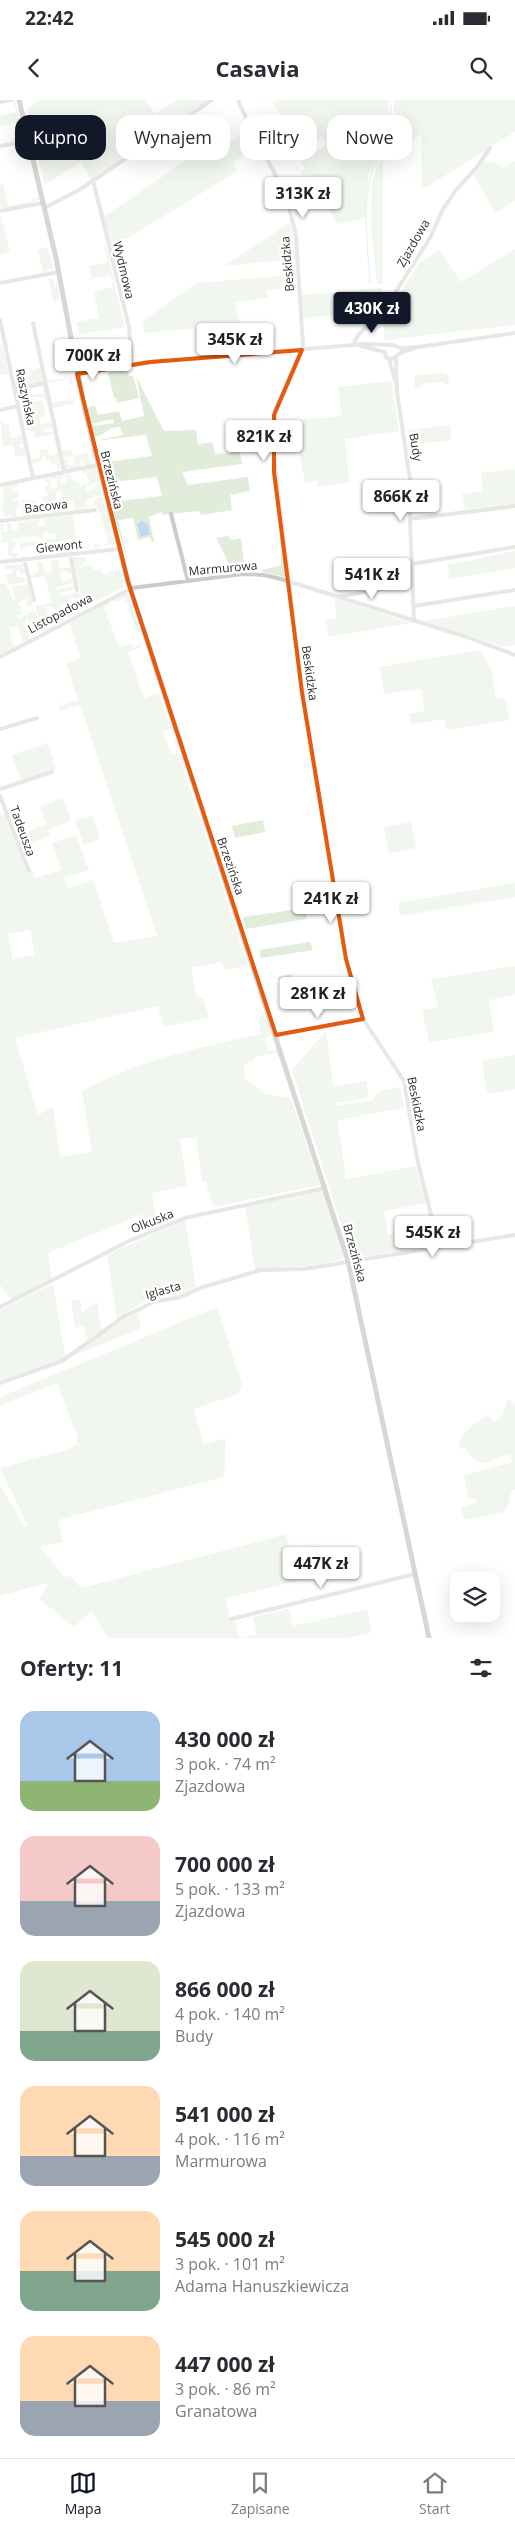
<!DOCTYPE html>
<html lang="pl">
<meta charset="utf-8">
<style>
:root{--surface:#fff;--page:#f2f2f3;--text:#2b2b33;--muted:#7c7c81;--line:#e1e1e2;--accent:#111827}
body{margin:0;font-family:"Open Sans",sans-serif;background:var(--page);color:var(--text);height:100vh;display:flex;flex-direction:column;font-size:19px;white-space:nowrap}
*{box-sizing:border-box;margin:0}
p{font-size:16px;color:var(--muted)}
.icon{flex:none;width:28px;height:28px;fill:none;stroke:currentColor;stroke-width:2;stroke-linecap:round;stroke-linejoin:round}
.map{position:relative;height:1538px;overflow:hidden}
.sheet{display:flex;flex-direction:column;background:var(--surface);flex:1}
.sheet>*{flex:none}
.guide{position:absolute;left:15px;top:15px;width:485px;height:45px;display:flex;gap:10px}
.controls{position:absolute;left:450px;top:1472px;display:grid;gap:10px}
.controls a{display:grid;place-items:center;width:50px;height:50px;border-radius:10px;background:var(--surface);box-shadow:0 5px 20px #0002;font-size:25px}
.price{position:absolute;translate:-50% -42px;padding:0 11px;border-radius:5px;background:#fff;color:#222;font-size:16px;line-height:32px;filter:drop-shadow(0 1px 2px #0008)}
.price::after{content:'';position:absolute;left:50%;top:30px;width:15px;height:11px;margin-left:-8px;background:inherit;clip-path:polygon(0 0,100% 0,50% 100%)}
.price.on{background:var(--accent);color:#fff}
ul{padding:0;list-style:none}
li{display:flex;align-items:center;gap:15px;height:125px;padding:0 20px}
li span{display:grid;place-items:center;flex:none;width:140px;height:100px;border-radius:15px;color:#555}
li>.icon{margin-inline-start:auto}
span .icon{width:60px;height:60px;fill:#fffc;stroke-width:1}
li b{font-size:21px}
h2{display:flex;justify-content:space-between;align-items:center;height:60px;padding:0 20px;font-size:21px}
.chip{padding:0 18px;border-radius:15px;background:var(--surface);box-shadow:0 5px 20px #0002;font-size:18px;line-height:45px}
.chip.on{background:var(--accent);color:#fff}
.status{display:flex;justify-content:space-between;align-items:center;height:35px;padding:0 25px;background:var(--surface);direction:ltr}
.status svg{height:14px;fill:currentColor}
header{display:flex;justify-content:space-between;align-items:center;height:65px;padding:0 20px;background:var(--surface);font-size:22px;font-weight:700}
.tabs{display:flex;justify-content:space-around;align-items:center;height:70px;border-top:1px solid var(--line);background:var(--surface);font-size:14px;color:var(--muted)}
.tabs a{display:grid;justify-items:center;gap:2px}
.tabs .on{color:var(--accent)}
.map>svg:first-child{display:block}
.green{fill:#e1edda;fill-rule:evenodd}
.water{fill:#c4d7ef}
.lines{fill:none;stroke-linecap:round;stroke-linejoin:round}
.stream{stroke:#c4d7ef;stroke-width:1}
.minor{stroke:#cbcbcb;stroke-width:4}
.major{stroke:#a6a6a6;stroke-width:5}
.marked{fill:none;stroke:#e8590c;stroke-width:4;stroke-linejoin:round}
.labels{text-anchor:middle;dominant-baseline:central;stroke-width:5;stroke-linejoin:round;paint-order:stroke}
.street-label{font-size:12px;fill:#2e2e2e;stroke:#fff}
</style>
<div class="status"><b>22:42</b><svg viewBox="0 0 49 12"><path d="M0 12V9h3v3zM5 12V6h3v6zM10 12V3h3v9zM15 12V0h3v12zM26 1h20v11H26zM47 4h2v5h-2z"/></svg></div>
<header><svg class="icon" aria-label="back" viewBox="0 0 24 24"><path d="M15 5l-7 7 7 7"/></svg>Casavia<svg class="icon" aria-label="search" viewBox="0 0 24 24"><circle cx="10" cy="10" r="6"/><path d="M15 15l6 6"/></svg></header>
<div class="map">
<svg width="515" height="1538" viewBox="0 0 515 1538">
<rect width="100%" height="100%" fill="#fff"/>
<path class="green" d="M15 0 25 39 14 41 11 39 20 37 17 23 0 26V16L16 12 13 2 0 4Z
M40 0H145L155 14 176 0H210L91 79 81 62 45 85 27 8Z
M276 0H388L390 28 388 38 369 73 365 118 338 124 322 100 295 117 289 100 308 86 301 72 305 69 300 62 327 44 322 36 314 41 303 27 293 32 272 3Z
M393 0H515V32L422 90 421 34 383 60V184H377L371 127 372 83 377 67 393 39 396 28Z
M250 29 259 45 233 62 238 71 113 147 116 167 100 100 105 116 198 52 204 61Z
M484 61 497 63 503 68 515 61V101L495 113 473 74Z
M3 84 8 106 33 101V97L35 100 38 96 39 100 33 104 8 109 0 107V85Z
M0 114 10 152 0 155Z
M291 122 295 159 224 166Z
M46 142 54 168 43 172 37 150 47 147Z
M106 145 114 180H112L110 175 92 179 89 166 108 162 104 146Z
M515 149V225L385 240 383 219 419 163 439 150 461 182Z
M295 175 296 188 267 190 268 198 235 202 240 224 219 226 222 252H212L209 227 144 233 143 221 196 183Z
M47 179H53L56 189 57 181 64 228 59 199 54 204 49 182Z
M114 182 125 227 79 235 76 222 99 218 94 192 113 187 112 183Z
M382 188 380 210 303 218 301 195Z
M126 240 127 260 108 263 104 243Z
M2 245 9 275 0 274V246Z
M41 267 43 282 17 288 16 284 21 282 23 276H17L18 280 16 281 14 274 22 273 28 277 31 275 30 271Z
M66 267 70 281V270L73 284H71V289L68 279 48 283 52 302 73 300 74 304 53 308 62 351 73 349 72 353 76 355 86 353 87 350 90 365 85 366 83 361H80L82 367 66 370 63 364H65L64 360H67V363L70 365H74L73 358 76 357 75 355 61 358 44 271 48 281 68 277Z
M127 270 129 276H133L139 298 117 303 116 298H114L108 272Z
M444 272 448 275 449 284H444L443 282 421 284V287L415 288 414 276Z
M136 276 164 331 196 330 198 344 213 342 215 354 240 352 242 364 182 372 188 385 248 377 250 391 230 395 232 410 201 415 199 411 162 415V412L149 417 154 442H152L150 437 138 440 133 418 118 420 130 470 106 387 111 388 113 398 116 395 118 401 162 396 157 377 113 382V384L106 385 98 356 104 354 106 362 152 356 146 335 95 341 123 335 120 327C107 326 105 336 94 337L92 326 114 323 113 319 90 324 87 308 95 305 98 315 119 311 122 321 144 316Z
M391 281 399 331 345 339 350 382 318 387 317 381 305 383 298 347 276 352V322L341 316 338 287Z
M42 285 45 286 50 315 45 297H33V301H43L46 318 40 317V324L51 322 53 328 45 329V332H54L56 347 53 334 35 338 34 332 26 330 25 327 38 324 32 323 31 319 27 320 26 316H23L24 312 30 310 31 303 28 305 27 303 20 304 19 296 25 299 30 297 27 289H30L32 295 44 293Z
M0 321 5 325 8 323 11 338 21 336 22 331 25 345 19 344 21 348 25 347 28 362 26 355 15 357 13 345 3 347Z
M450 325 452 340 410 345 407 330Z
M43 349H48L49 356 57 354 58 349 60 371 52 373 58 370 56 364H51L50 360 47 361 44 356 42 357 43 361 33 364 32 359 40 358 39 352Z
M91 368H96L99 382 86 386V391L95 389 94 385 100 383 102 394 86 400 87 407 94 405 93 401 97 400 96 398 103 396 104 400 100 403 104 402 106 407 104 409H106L108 414 107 409 114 433 110 435 114 436 115 446V442L114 444 95 447H99L98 450 93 448 94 444 103 445 108 441 99 409H97L96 406 75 410 73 401 63 402 61 390 56 393 57 403 54 406 58 412 44 413 41 401 44 400 43 396 48 395 44 387 48 386 45 379 49 378 52 390 57 388V379L51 380 50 376 55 375 57 378 56 375 63 374V378L60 379 61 384 66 383 65 375 70 374 74 382 78 381 80 386 89 383 86 373 82 374V370Z
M515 369V404L465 410 462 394 483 391 481 373Z
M18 384V386L13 388V391L18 390V398L13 399 14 401 18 400 20 407 15 408 17 417 10 418 9 415 5 418 0 398 1 403 4 402 2 386Z
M21 399 36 401 37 406H41L42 415 32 416 33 405 29 408 30 416H23Z
M73 415 77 448 88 446V444L90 449 83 447V449L77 450 75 438 65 440 69 445H72L71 451 74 452 57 454 56 451 35 455 33 445 22 449 21 456 19 439H12V442H16L17 446 13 447V453H18V456L14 457 19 458 12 459V456H8V442L0 443 2 440 0 424H4L2 432H8L7 423H11L12 431 18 430 17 422 41 419 38 424V427L44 426 43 419ZM48 431 50 435 55 434 56 438 46 440 47 451H53L36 452 39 450 38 441 20 443 19 438 37 436 43 440V434Z
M280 432 286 475 284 477 259 471 281 465Z
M228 436 232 440 241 438 245 471 233 472 216 438Z
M515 451V468L449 479 448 465Z
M78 457H85L86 460 79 468 92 465 93 470 101 469 103 474 120 469 124 487 85 507 72 458Z
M50 460H58L60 468H71L72 473 68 474 66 471 62 472 59 475 63 481 73 478 74 483 57 487 56 490 75 485 73 490 61 493V496L79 492 84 507 80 511 81 507 79 508 75 498H70L79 512 65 519 63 512 66 509 65 504 60 505 61 509 58 512 64 520 60 522 57 511 50 506 47 507 48 513 57 524 44 531 35 506 52 503 50 497 53 496 50 495 44 476 30 479 29 476 39 471 36 462H43L44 473 52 472Z
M22 464 25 473 21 474 19 469 16 470 17 477 25 478 26 482 11 485 8 483 6 475 12 473V469H5V465Z
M7 483 6 487H8L13 501 15 500 12 487 28 484 33 505 27 506 26 501 29 500 28 498 18 503 21 507V512L32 509 17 516 18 519 35 510 41 532 32 537 28 520H25L27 527 24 529 25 531 27 530 30 539 23 542 17 526 9 528 14 548 0 555V484Z
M127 492 140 531 137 534 127 501H124L126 498 115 502 113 500Z
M334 498 412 523 329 537 326 520 337 518Z
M108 501 109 505 104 507 119 547 128 544 134 545 129 549 140 545 139 537 142 547 128 552 144 598 159 593 171 629 163 631 171 654 178 653 248 865 225 870 221 862 191 868 197 897 203 898 209 917 164 927 158 906 15 938 38 1015 53 1007 60 1057 92 1052 82 991C137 961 200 947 261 934L258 917 267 915 272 933 265 939 269 951 277 949 284 970 277 953 257 956 252 962 243 964 246 980 266 994 291 998 320 1085 213 1107 206 1082H202L196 1037 180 1039 187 1086 152 1093 157 1125 146 1131 143 1114 48 1153 52 1179 11 1200 0 1185V715L6 713 29 772H33L35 778 61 770 52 743 76 735 89 770 64 778 68 788 93 780 114 843 157 836 80 605 60 611 53 588 59 606 78 600 66 563 81 558 69 522ZM30 830 35 855 13 859 8 834Z
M515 506V545L504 547 425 521Z
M480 550 495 576H492L496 599 505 598 510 620 447 630 444 619 411 625 409 614 425 611 421 589 384 594 380 567Z
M48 643 56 669 21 680 12 655Z
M63 698 71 721 48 729 50 736 20 746 16 735 46 725 40 706Z
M93 716 100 739 84 745 75 720Z
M263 720 265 732 235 738 232 726Z
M411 722 416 748 389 753 384 727Z
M515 783V797L400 816 398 803Z
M305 808 307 819 246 829 243 817Z
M310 842 313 850 261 858 259 850Z
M515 866V895L489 900 494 932 429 942 422 910 438 907 431 879Z
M293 874 285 882 293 888 300 902 298 903 282 886 278 877Z
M326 931 333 987 366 981 369 997 336 1003 335 1000 346 1079 416 1066 427 1103 384 1111 388 1134 433 1127 436 1143 434 1146 353 1158 351 1156 292 970Z
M515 955V989L487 994 482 961Z
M400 987 404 1008 338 1020 336 1006 372 1000 379 991Z
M323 1090 344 1159 307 1166 255 1170 245 1106Z
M185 1120 196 1186C183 1198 169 1193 155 1198 140 1202 129 1211 117 1220L107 1155Z
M53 1184 65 1256 59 1260 0 1281V1210Z
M80 1199 82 1212 97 1202 102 1230 87 1241 84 1226 75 1228 71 1201Z
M215 1208 218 1210 242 1284 238 1294 194 1309 204 1345 226 1338 224 1377 58 1420 63 1442 40 1447 65 1477 71 1476 81 1488 286 1434 290 1452 318 1445 325 1474 226 1498 231 1522 235 1521 240 1538 257 1534 253 1517 289 1509 293 1526 367 1509 372 1532 348 1538H108L91 1511 74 1527 39 1499 50 1482 0 1496V1386L25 1427 28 1426 0 1368 70 1349 77 1344V1335L57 1283 0 1306V1297Z
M137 1212 141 1224 139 1229 71 1257 93 1240Z
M508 1299 515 1304V1390H512L507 1409 504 1412 464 1420 461 1407 475 1403 476 1398 468 1399 464 1375 512 1362 509 1354C485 1362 480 1372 465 1348L458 1349C459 1332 476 1323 488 1314L494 1322 502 1316Z"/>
<path class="water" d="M142 421 148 424 150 431 148 432 151 434 141 437 137 424Z"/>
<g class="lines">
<path class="stream" d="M370 184C368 148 362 111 371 76 372 69 377 62 381 55 391 36 393 22 390 0
M91 349 93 358
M104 371 107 383
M109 391 112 402
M129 503 130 504
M130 506 138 529
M169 620 173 633
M174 638 178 647
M180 655 185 669"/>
<path class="minor" d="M238 0C257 46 288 86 296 137L303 246 275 311 273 348 302 592 346 859 363 919 404 981 417 1058 439 1147
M0 2 11 0
M0 46 30 41
M93 80 129 227 132 264
M44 108 79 90 212 0
M0 111 43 103
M0 183 59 172
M0 220 33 378
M33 223 64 372
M352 246 359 234 386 207 430 138 443 109 456 90 477 67 490 48
M361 246 384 252
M384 252 387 258 392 259 402 252 418 247 515 233
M396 258 397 292 411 386 410 421 414 521
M389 259 395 280
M77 274 150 262 365 244 393 245 400 248 418 247
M15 290 45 283
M0 310 18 306
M0 385 98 365
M171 414 188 481
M410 419 515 406
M0 421 95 410
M70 454 77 490
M24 459 34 500
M0 462 119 449
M412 464 515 447
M338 497 413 483
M414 506 515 490
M0 557 132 488 243 474 264 475 281 479 467 537 515 555
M0 629 37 618
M0 689 52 672
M0 696 29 771
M276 935 363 919
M0 1207 129 1141 185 1118 325 1088
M0 1283 62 1261 125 1216 154 1202 181 1197 200 1188 261 1170 304 1169 515 1135
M231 1519 415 1474"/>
<path class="major" d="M19 0 56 158 84 307 128 482 348 1161 429 1538"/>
</g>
<path d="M0 0H515V1538H0ZM302 250 274 315V372L302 592 346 859 363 919 276 935 128 482 77 274 150 262Z" fill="#fff" fill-opacity=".55" fill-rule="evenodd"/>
<path class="marked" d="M302 250 274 315V372L302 592 346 859 363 919 276 935 128 482 77 274 150 262Z"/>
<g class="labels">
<g class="street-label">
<text transform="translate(413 143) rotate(-60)">Zjazdowa</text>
<text transform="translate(287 164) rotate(-95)">Beskidzka</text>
<text transform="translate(124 170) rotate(77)">Wydmowa</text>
<text transform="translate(26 297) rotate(78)">Raszyńska</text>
<text transform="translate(416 347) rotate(81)">Budy</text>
<text transform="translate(112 380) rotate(76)">Brzezińska</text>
<text transform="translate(46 406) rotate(-7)">Bacowa</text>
<text transform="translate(59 446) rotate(-6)">Giewont</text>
<text transform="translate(223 468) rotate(-5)">Marmurowa</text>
<text transform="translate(60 513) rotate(-28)">Listopadowa</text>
<text transform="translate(310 573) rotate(82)">Beskidzka</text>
<text transform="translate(23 731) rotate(70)">Tadeusza</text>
<text transform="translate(231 766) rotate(71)">Brzezińska</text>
<text transform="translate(417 1004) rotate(79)">Beskidzka</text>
<text transform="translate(152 1121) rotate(-22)">Olkuska</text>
<text transform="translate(355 1153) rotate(75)">Brzezińska</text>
<text transform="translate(163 1190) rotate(-16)">Iglasta</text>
</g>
</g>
</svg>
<div class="controls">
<a><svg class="icon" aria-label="layers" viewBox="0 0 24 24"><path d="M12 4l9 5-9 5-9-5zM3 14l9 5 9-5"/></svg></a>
</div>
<b class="price" style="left:303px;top:119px">313K zł</b>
<b class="price on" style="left:372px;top:234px">430K zł</b>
<b class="price" style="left:235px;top:265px">345K zł</b>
<b class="price" style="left:93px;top:281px">700K zł</b>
<b class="price" style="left:264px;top:362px">821K zł</b>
<b class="price" style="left:401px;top:422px">866K zł</b>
<b class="price" style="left:372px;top:500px">541K zł</b>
<b class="price" style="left:331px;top:824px">241K zł</b>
<b class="price" style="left:318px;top:919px">281K zł</b>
<b class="price" style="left:433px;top:1158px">545K zł</b>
<b class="price" style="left:321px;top:1489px">447K zł</b>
<div class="guide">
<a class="chip on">Kupno</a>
<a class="chip">Wynajem</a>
<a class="chip">Filtry</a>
<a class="chip">Nowe</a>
</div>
</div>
<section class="sheet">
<h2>Oferty: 11<svg class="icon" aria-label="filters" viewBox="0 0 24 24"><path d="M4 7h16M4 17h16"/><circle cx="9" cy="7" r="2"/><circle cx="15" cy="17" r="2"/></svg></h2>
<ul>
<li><span style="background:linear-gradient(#a9c7e8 70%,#8fb573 0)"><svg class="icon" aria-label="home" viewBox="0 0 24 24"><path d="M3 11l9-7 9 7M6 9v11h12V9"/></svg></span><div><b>430 000 zł</b><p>3 pok. · 74 m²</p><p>Zjazdowa</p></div></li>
<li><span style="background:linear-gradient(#f6c9c9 65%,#9aa5b1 0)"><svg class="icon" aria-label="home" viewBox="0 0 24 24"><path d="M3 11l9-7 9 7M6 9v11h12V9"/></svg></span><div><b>700 000 zł</b><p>5 pok. · 133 m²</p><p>Zjazdowa</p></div></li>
<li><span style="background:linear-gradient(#dfe7d0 70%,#7fa58c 0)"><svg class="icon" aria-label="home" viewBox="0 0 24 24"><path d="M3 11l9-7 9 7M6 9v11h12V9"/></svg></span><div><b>866 000 zł</b><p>4 pok. · 140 m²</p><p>Budy</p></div></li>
<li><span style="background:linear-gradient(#ffd9b3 70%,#9aa5b1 0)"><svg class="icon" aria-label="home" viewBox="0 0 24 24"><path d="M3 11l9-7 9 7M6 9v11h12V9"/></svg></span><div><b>541 000 zł</b><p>4 pok. · 116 m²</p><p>Marmurowa</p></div></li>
<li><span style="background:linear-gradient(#ffd9b3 60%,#7fa58c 0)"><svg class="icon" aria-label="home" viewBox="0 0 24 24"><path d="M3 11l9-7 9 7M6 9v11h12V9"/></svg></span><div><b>545 000 zł</b><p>3 pok. · 101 m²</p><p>Adama Hanuszkiewicza</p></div></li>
<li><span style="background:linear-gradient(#ffd9b3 65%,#9aa5b1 0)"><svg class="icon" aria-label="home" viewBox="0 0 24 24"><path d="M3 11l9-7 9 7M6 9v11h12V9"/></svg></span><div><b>447 000 zł</b><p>3 pok. · 86 m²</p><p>Granatowa</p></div></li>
</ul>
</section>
<nav class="tabs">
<a class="on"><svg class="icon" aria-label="map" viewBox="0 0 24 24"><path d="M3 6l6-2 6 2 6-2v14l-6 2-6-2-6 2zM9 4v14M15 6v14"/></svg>Mapa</a>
<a><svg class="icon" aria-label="saved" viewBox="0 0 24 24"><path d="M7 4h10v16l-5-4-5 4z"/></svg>Zapisane</a>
<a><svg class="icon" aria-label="home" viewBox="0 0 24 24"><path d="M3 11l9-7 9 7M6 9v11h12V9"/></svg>Start</a>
</nav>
